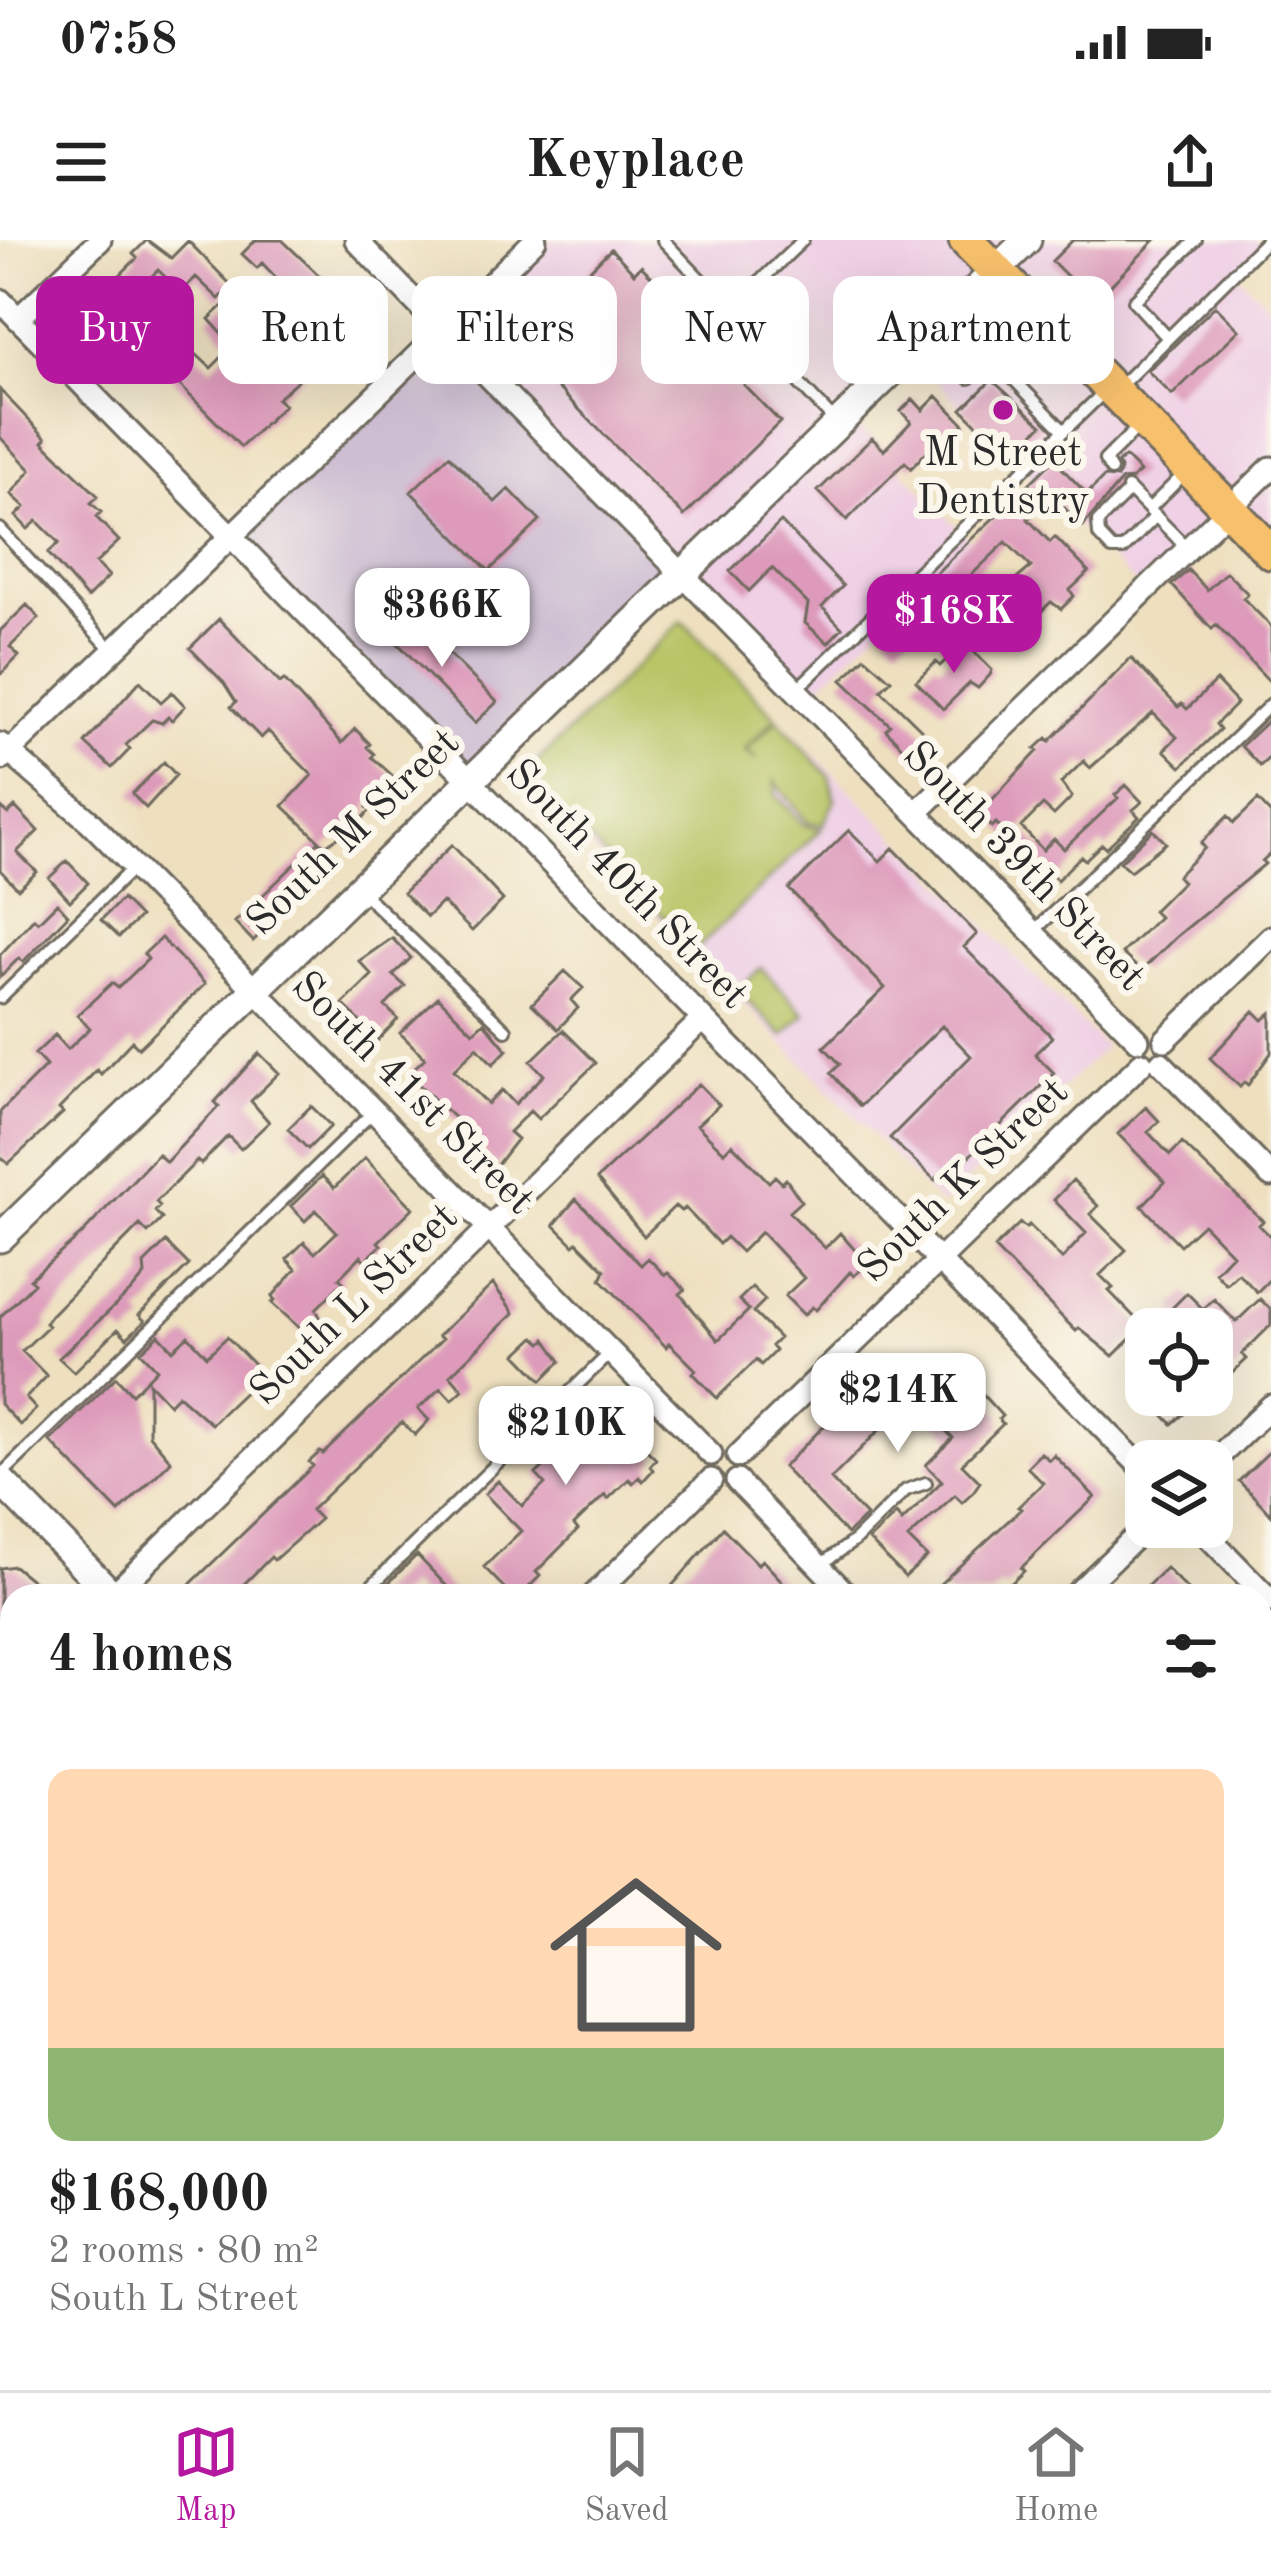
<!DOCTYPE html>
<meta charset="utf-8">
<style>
:root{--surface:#fff;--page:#f2f2f2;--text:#222;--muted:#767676;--line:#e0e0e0;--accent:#b5179e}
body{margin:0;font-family:"Old Standard TT",serif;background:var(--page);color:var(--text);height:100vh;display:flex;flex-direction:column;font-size:45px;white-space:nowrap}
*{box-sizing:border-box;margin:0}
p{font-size:39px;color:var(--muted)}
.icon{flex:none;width:66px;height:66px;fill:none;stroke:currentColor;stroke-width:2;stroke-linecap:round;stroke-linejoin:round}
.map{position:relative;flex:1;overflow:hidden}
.drawer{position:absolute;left:0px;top:1344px;width:1272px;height:807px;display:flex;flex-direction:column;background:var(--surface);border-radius:36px 36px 0 0;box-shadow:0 12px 48px #0002}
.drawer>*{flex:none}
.banner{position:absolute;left:36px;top:36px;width:1200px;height:108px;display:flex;gap:24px}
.buttons{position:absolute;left:1125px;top:1068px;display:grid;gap:24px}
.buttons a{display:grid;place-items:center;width:108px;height:108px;border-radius:24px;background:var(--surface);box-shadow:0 12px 48px #0002;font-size:60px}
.price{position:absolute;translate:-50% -102px;padding:0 27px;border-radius:24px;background:#fff;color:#222;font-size:39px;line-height:78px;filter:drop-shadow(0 3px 6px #0008)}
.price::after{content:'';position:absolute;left:50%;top:72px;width:36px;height:27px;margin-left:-18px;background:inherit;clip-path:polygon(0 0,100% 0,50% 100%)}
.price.on{background:var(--accent);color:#fff}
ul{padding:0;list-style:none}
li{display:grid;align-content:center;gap:24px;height:636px;padding:0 48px}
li+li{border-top:3px solid var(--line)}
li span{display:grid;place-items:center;height:372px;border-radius:24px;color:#555}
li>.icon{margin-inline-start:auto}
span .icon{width:216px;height:216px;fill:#fffc;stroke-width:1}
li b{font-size:51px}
h2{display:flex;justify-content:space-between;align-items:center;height:144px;padding:0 48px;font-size:51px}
.chip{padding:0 42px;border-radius:24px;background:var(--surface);box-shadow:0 12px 48px #0002;font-size:42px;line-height:108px}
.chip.on{background:var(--accent);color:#fff}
.status{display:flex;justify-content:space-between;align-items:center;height:84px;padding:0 60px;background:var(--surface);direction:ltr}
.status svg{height:33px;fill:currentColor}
header{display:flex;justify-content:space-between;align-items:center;height:156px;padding:0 48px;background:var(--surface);font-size:54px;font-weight:700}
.menu{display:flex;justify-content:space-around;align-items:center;height:168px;border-top:3px solid var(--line);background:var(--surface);font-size:33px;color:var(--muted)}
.menu a{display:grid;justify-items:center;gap:6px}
.menu .on{color:var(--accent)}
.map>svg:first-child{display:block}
.built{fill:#efd0e5}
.industrial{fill:#cdbed2}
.green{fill:#b8c465;stroke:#727848;stroke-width:3}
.building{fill:#dd9aba}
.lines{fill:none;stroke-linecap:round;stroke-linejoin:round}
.service-casing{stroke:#6f6a5f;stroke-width:16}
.minor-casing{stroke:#6f6a5f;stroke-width:27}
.tertiary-casing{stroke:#6f6a5f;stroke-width:33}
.secondary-casing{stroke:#6f6a5f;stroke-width:36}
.primary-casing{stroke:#6f6a5f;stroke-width:39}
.service{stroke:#fff;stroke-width:10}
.minor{stroke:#fff;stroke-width:21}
.tertiary{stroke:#fff;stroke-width:27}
.secondary{stroke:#fce6c4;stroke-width:30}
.primary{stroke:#f7c06c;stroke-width:33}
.poi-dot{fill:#b5179e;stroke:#fbf7ec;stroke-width:4.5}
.labels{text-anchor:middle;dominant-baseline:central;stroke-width:12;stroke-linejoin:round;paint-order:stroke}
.poi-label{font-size:42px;fill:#2b2b2b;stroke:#fbf7ec}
.street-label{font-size:42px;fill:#2b2b2b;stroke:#fbf7ec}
</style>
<div class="status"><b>07:58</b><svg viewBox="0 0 49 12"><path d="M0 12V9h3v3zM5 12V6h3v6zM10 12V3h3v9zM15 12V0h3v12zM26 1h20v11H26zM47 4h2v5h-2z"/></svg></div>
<header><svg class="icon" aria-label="menu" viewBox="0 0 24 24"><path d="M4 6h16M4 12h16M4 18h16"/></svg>Keyplace<svg class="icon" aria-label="share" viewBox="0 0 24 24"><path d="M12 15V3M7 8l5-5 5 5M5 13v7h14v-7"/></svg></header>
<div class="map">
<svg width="1271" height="2150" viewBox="0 0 1271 2150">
<rect width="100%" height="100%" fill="#fbf7ec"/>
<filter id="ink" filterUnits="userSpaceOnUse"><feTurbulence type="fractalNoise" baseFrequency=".00833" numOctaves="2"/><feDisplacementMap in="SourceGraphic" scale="24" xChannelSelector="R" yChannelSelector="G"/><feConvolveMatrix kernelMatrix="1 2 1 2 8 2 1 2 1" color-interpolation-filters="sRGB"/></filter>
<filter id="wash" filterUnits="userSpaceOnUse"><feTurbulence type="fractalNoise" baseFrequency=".004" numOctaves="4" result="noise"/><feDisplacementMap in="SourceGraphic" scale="48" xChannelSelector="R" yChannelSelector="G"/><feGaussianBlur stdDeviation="2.7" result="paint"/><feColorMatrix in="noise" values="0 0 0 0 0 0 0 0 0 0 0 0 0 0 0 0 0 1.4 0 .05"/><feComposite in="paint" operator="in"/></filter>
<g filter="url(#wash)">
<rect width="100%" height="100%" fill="#eee0bf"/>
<path class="built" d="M535 0H1257L1262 5 1235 32 1271 68V312L1229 270 1143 352 910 114 847 174 970 300 805 460 444 90Z
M682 381 1105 807 941 965 520 534Z"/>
<path class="industrial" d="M444 90 683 335 468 539 229 295Z"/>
<path class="green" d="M682 381 776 477 744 510 756 520 747 509 778 480 830 537 835 560 823 585 807 582 775 541 776 555 804 585 821 589 696 710 528 537V531Z
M761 728 805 774 783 796 737 750Z"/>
<g id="blocks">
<path class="building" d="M147 0 171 18 188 1 232 46 219 59 196 37 181 52 158 30 133 55 136 59 113 75 96 59 137 18 133 14Z
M256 0H282L328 44 304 67 262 23 257 28 242 14Z
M1073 0H1155L1108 48 1105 74 1052 21Z
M611 9 634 33 641 26 751 138 744 145 780 182 684 276 489 78 522 46 547 72Z
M224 65 251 95 269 77 294 103 327 70 340 83 349 74 355 76 359 72 377 90 343 123 330 110 277 159 284 165 241 207 148 113V108L168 88 211 128 233 106 209 79Z
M1215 66 1239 90 1172 155 1148 131Z
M992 140 1042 185 1009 217 962 169Z
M0 150 46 198 43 202 98 256 91 263 101 272 96 277 119 301 96 323 109 336 87 358 48 313 59 303 37 281 28 289 16 276 25 267 11 254 31 230 0 197Z
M937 156 964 184 944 204 939 199 911 228 905 222 847 280 818 251 872 198 884 210 911 182 901 171 913 159 923 170Z
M449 215 495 262 509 249 540 281 489 331 411 252Z
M1125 217 1140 232 1132 239 1122 240 1083 286 1051 255 1028 279 1050 302 1055 297 1089 332 1070 350 1074 356 1061 369 1051 362 1018 394 988 363 1031 327 1006 302 898 405 883 390 936 339 933 336 1054 220 1087 254 1104 237 1117 238 1121 231 1118 223Z
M781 282 843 346 822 367 842 388 828 403 805 383 808 364 772 328 749 351 730 331Z
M1188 330 1207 350 1226 332 1248 354 1243 358 1271 386V443L1216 385 1212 389 1172 345Z
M27 365 39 378 10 407 19 416 0 435V391Z
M391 374 413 398 423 388 497 462 475 483 380 385Z
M219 379 280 443 284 440 342 503 355 489 370 504 367 507 374 514 372 517 394 537 367 567 370 570 359 583 325 606 283 566 312 535 268 491 261 498 231 467 236 462 224 443 190 408Z
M964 402 992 430 990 435 978 448 970 443 943 469 916 441 936 422 940 426Z
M865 417 891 440 881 450 935 503 916 521 886 490 890 485 842 440Z
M1131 418 1178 467 1182 464 1187 469 1216 441 1237 463 1216 484 1220 489 1181 527 1164 510 1177 497 1153 473 1090 528 1084 521 1061 543 1072 557 1054 575 1043 565 1021 587 1043 610 1054 599 1064 609 1118 558 1115 555 1126 545 1142 562 1133 570 1139 577 1106 608 1102 604 1085 620 1081 616 1057 640 1049 632 1045 635 996 583 992 587 974 568 986 557 990 562 1038 511 1035 509 1047 498 1050 501Z
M140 441 161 462 172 452 185 466 172 480 168 477 162 483 152 480 126 505 130 509 112 528 85 503Z
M1271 478V516L1260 526 1241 506Z
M164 522 176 535 146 568 132 554Z
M1258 560 1271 574V613L1262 621 1265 624 1177 696 1141 731 1122 713 1159 677 1153 671 1182 642 1177 636 1205 608 1201 603 1228 576 1234 583Z
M0 567 8 574 15 567 38 591 17 612 37 632 18 649 0 630Z
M849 590 880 621 893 608 977 694 964 707 1052 797 1035 814 1054 833 949 936 944 931 935 940 890 898 971 816 942 786 860 866 831 833 840 824 824 807 885 748 789 649Z
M1153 590 1166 603 1130 631 1120 622Z
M319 601 336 618 253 701 235 682Z
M452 605 503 660 472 691 442 662 427 677 403 653Z
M67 621 88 643 70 661 49 638Z
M122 659 140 677 119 697 101 680Z
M57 663 68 675 23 722 19 718 0 737V715L34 678 38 682Z
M161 698 205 744 139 808 132 801 101 834 97 830 59 869 63 873 8 924 0 916V872L46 826 35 814 55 795 68 809 90 788 77 775 112 743 118 748 148 719 144 714Z
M392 698 411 718 393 735 405 746 385 766 398 779 378 800 343 764 372 735 359 721Z
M565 731 583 748 571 760 578 768 558 789 532 764Z
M438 757 473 792 484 782 507 810 493 824 477 807 454 830 488 864 502 850 515 864 544 835 531 821 563 790 596 823 538 879 530 871 509 892 517 899 496 926 474 904 478 900 414 840 417 837 411 831 425 818 400 793Z
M1254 771 1263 780 1271 773V813L1248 845 1244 842 1240 847 1210 818Z
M259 813 279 833 251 861 269 882 241 909 228 896 201 924 197 921 156 962 160 966 155 971 162 979 148 993 140 985 51 1075 45 1083 48 1086 22 1111 47 1136 26 1158 36 1169 20 1185 0 1164V1077L34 1043 30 1039 80 996 158 914 166 922 219 866 215 862Z
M699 844 719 865 697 885 724 912 732 904 769 942 775 936 782 943 786 939 801 961 789 972 825 1008 840 993 867 1024 854 1036 850 1032 816 1070 812 1067 804 1075 785 1056 804 1038 761 992 741 1012 726 997 719 1004 685 968 681 971 675 966 644 996 597 939Z
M311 866 331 886 308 909 288 889Z
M1146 867 1159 881 1148 892 1170 915 1182 903 1263 981 1259 985 1271 997V1038L1257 1052 1238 1033 1226 1044 1215 1032 1232 1014 1203 984 1180 1005 1142 966 1165 942 1118 894Z
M365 918 413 968 378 1002 381 1005 365 1021 361 1016 339 1038 343 1042 316 1069 320 1077 304 1092 272 1063 275 1060 272 1057 296 1029 287 1019 304 1002 315 1013 337 992 316 970 305 981 291 966 322 936 334 948Z
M1073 940 1098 966 1090 974 1126 1010 1100 1035 1113 1048 1109 1051 1143 1086 1113 1116 1079 1088 1076 1091 994 1008 1020 983 1026 988 1029 985 1062 1019 1086 993 1054 960Z
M576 959 641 1025 648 1018 665 1035 668 1033 685 1049 680 1054 718 1100 749 1070 739 1060 752 1047 765 1060 753 1072 779 1098 771 1106 775 1111 761 1125 756 1120 717 1158 693 1133 696 1130 669 1103 666 1107 601 1039 605 1030 577 1002 574 1005 554 985Z
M166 1002 189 1025 139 1075 145 1081 127 1098 118 1089 74 1132 59 1118 134 1048 145 1035 144 1024Z
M493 1044 514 1073 450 1135 463 1150 452 1160 441 1148 418 1169 429 1180 415 1195 402 1182 311 1270 320 1279 274 1320 271 1317 232 1356H178L313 1226 309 1222 320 1212 323 1214 442 1099 438 1096Z
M1187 1053 1203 1069 1214 1059 1236 1082 1260 1059 1271 1070V1085L1242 1114 1247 1119 1212 1152V1089H1164L1179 1074 1173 1067Z
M159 1095 173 1110 188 1096 207 1116 227 1097 260 1131 252 1139 255 1142 211 1184 178 1155 169 1164 149 1143V1195L171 1221 119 1272 50 1201 116 1137 132 1154 157 1129 141 1112Z
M535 1097 542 1103 546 1099 561 1121 542 1140 517 1114Z
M957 1127 1002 1176 999 1179 1003 1184 962 1224 980 1242 973 1252 962 1262 955 1255 908 1298 927 1317 905 1337 869 1300 896 1274 902 1281 942 1241 926 1225 953 1198 912 1157 831 1239 866 1276 847 1294 783 1227 854 1156 858 1160 884 1138 895 1149 914 1131 933 1150Z
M588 1150 601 1163 605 1159 616 1170 611 1175 656 1219 650 1226 653 1230 643 1241 639 1237 633 1243 629 1239 608 1259 605 1255 574 1285 578 1290 536 1332 540 1336 520 1356H512L484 1327 521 1291 485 1254 498 1241 522 1266 545 1244 536 1234 551 1220 537 1204Z
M1144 1155H1206L1172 1184Z
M1271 1210V1274L1239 1241Z
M1041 1213 1049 1220 1054 1215 1095 1257 1021 1328 1024 1331 1005 1349 1001 1345 990 1356H950L939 1345 1021 1269 1018 1267 1043 1243 1027 1227Z
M723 1288 758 1324 762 1320 796 1356H663Z
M417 1315 456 1356H419L409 1345 398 1356H375Z
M14 1326 35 1343 36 1356H12V1364L0 1376V1328Z
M1166 1328 1194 1356H1137Z"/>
</g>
</g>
<g filter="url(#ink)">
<use href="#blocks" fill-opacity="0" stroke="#6f6a5f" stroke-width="3"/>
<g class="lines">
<defs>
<path id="service" d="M663 0 835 181
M730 70 803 0
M930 97 969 138 994 119 1064 191
M1168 98 1134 61 1196 0
M1116 150 1267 0
M1111 230 1105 220 1141 184
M1128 248 1188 309
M1130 250 1098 282 1099 295 1112 309H1123L1156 276
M1149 269 1187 231
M0 289 112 410
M796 450 1104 152
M361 651 506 790
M1033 692 1271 464
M0 758 134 627
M0 1236 374 871
M819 1326 854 1301 906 1250 926 1243
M361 1356 611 1112
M0 1707 12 1695
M1260 1880 1271 1869
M16 2150 27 2139
M495 2150 506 2139
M982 2150 993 2139"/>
<path id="minor" d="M356 0 430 77
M0 60 1146 1232
M456 78 535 0
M18 79 100 0
M450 97 1138 800
M0 504 89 581 711 1214
M2 519 436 97
M916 573 1271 228
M1165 800 1271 697
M1161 823 1271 936
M738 1216 1142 823
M1212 1223 1271 1166
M737 1241 848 1356
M1199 1287 1271 1361
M112 1356 703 779
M593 1356 711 1240
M1074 1356 1146 1287
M0 1465 12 1454
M1260 1779 1271 1790
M0 1936 12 1924
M0 1995 12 2007
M1260 2111 1271 2100
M142 2139 152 2150
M259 2150 270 2139
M1220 2150 1231 2139"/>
<path id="tertiary" d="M0 998 1027 0
M0 1240 113 1356
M877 2139 888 2150"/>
<path id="secondary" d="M1260 1641 1271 1630
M740 2150 752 2139"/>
<path id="primary" d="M966 0 1271 312"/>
</defs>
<use href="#service" class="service-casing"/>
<use href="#minor" class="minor-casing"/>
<use href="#tertiary" class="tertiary-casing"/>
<use href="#secondary" class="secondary-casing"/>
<use href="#primary" class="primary-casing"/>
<use href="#service" class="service"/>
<use href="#minor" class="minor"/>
<use href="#tertiary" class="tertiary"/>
<use href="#secondary" class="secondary"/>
<use href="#primary" class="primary"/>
</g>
</g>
<circle class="poi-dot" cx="1003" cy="170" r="12"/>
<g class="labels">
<g class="poi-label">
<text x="1003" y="214">M Street<tspan x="1003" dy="48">Dentistry</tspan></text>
</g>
<g class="street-label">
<text transform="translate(354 593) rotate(-44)">South M Street</text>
<text transform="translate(1023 627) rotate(46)">South 39th Street</text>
<text transform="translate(626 645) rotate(46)">South 40th Street</text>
<text transform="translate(412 854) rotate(45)">South 41st Street</text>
<text transform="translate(964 941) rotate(-44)">South K Street</text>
<text transform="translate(355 1065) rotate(-44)">South L Street</text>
</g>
</g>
</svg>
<div class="buttons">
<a><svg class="icon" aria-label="locate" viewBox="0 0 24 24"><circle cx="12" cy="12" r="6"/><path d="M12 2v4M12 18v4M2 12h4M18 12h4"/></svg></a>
<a><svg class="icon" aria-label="layers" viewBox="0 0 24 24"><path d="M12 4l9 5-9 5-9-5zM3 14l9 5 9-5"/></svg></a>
</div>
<b class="price" style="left:442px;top:430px">$366K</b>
<b class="price on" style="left:954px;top:436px">$168K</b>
<b class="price" style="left:898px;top:1215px">$214K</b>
<b class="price" style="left:566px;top:1248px">$210K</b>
<div class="banner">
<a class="chip on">Buy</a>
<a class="chip">Rent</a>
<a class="chip">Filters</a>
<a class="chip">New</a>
<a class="chip">Apartment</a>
</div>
<section class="drawer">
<h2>4 homes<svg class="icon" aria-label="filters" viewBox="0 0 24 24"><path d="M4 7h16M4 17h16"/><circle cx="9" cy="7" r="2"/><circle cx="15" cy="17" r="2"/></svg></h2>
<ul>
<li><span style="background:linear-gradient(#ffd9b3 75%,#8fb573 0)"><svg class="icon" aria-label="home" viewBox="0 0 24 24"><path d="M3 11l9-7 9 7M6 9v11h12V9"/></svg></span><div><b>$168,000</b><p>2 rooms · 80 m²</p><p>South L Street</p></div></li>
</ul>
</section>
</div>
<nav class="menu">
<a class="on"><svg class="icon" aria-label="map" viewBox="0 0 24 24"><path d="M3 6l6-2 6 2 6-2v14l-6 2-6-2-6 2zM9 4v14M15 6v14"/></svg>Map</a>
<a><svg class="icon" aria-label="saved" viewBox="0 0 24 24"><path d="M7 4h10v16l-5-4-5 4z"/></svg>Saved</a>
<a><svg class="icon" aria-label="home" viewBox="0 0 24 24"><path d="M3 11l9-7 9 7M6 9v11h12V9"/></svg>Home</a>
</nav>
